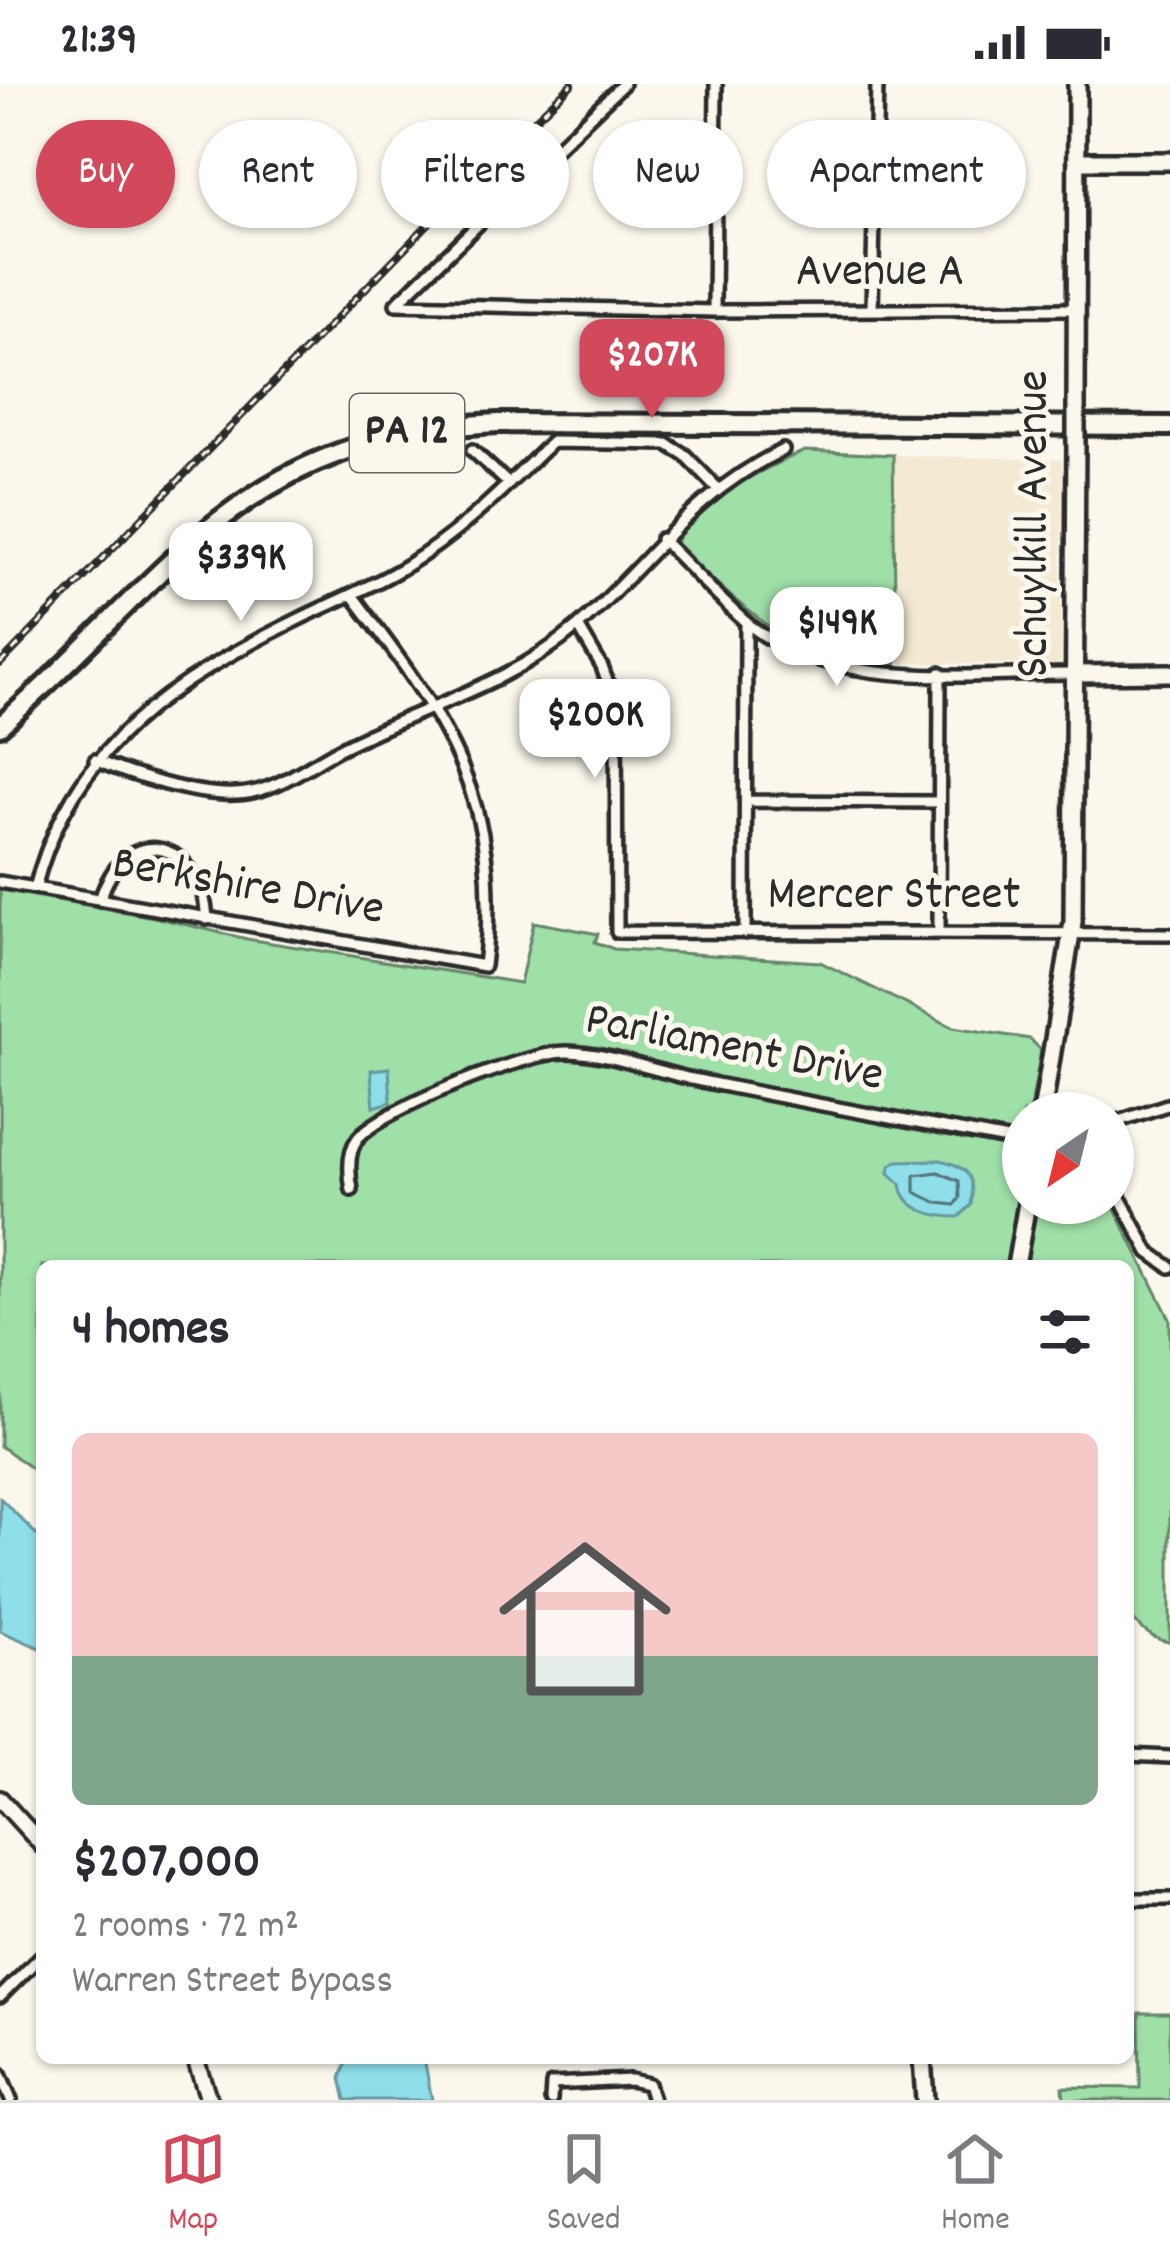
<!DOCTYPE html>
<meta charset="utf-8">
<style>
:root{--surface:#fff;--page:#f2f2f3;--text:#2b2b33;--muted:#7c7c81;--line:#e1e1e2;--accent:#d1495b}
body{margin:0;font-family:Dekko,sans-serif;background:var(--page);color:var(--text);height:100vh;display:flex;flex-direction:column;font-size:45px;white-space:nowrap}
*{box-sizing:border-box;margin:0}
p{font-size:39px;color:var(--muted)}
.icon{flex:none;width:66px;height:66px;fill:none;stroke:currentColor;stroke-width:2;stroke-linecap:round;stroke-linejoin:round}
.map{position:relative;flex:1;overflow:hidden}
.drawer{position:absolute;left:36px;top:1176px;width:1098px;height:804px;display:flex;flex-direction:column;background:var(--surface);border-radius:18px;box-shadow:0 3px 9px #0004}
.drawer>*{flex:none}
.guide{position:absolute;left:36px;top:36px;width:1098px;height:108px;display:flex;gap:24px}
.needle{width:78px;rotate:215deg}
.controls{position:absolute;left:1002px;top:1008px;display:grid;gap:24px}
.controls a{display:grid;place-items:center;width:132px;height:132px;border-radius:50%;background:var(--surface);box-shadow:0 3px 9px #0004;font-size:60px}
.price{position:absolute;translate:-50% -102px;padding:0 27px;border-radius:24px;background:#fff;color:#222;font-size:39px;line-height:78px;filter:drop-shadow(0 3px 6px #0008)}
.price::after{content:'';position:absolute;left:50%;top:72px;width:36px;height:27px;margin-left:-18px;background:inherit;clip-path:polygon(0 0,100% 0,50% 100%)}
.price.on{background:var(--accent);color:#fff}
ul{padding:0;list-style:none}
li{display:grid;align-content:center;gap:24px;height:636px;padding:0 36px}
li span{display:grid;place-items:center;height:372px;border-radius:18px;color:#555}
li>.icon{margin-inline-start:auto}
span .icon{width:216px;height:216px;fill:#fffc;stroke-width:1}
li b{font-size:51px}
h2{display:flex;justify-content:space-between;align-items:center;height:144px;padding:0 36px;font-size:51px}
.pill{padding:0 42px;border-radius:54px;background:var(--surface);box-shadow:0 3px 9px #0004;font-size:42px;line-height:108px}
.pill.on{background:var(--accent);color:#fff}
.status{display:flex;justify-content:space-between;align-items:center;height:84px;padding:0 60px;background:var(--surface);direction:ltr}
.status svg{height:33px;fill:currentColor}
.tabs{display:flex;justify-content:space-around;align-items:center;height:168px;border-top:3px solid var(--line);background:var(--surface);font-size:33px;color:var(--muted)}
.tabs a{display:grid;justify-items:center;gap:6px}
.tabs .on{color:var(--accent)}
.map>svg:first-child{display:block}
.built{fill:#f4ead3}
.green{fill:#9fdfa8;stroke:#65856a;stroke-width:3}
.water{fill:#8edfea;stroke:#66979e;stroke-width:3}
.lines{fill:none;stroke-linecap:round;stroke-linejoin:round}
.shore{stroke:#537377;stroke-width:3}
.street-casing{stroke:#2b2b2b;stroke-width:18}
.secondary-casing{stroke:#2b2b2b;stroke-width:22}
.primary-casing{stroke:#2b2b2b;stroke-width:24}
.highway-casing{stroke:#2b2b2b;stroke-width:26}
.street{stroke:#fbf7ec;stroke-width:9}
.secondary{stroke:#fbf7ec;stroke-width:14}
.primary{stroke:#fbf7ec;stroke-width:15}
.highway{stroke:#fbf7ec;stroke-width:16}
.rail-casing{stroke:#2b2b2b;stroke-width:8}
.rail{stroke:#fbf7ec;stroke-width:3;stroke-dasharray:9;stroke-linecap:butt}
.primary-bridge-casing{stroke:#2b2b2b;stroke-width:24;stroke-linecap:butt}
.primary-bridge{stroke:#fbf7ec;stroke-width:15}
.labels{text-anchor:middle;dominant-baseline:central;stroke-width:10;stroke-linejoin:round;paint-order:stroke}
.shield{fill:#fbf7ec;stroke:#696865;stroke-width:3}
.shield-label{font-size:45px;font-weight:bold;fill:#2b2b2b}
.street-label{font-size:48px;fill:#2b2b2b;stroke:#fbf7ec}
</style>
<div class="status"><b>21:39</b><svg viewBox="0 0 49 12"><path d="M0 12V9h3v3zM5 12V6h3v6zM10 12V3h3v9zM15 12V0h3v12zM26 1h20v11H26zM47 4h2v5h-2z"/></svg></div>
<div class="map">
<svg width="1170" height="2016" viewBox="0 0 1170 2016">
<rect width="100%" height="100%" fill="#fbf7ec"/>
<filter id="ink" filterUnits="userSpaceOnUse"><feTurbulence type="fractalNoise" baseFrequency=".00833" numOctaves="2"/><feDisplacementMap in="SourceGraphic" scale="24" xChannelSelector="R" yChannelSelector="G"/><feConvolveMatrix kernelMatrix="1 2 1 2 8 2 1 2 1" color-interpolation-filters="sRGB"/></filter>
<g filter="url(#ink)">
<path class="built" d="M893 371 1062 376 1061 581 896 579Z"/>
<path class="green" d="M946 75C966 75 986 81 1002 94L1001 109 952 108 951 140 905 139 906 108H946Z
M805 367 893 371 896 579C793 581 746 526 676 461 680 424 773 380 805 367Z
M0 806 154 833 247 855 520 899 534 838 598 850 595 858 614 865 820 878 953 943 1030 955 1041 966 1030 1029H1023V1119H1112L1170 1235V1558C1153 1557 1138 1542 1128 1530V1182H42V1392L0 1362Z
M1139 1929H1170V2016H1064L1063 2003 1140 2004Z"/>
<path class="water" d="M389 984 391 1018 374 1023 371 986Z
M940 1076C967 1082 975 1093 971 1121L959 1133C935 1133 904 1126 901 1100L889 1089 890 1082 897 1077Z
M0 1414 42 1456V1565L0 1547Z
M348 1974H424L432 2016H346L341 1994Z"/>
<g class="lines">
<path class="shore" d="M938 1088 959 1097 960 1114 955 1121 938 1119 915 1108V1091Z"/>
<defs>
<path id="street" d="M396 220 714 227 1076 225
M396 220 623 0
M872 226 877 0
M714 227 716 0
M472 366 509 400
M661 455C690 482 718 515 748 540 835 609 971 589 1075 590
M578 542 602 583 616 622 617 848 1170 850
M95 676C132 692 196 712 236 710 276 709 309 680 343 663 422 623 508 602 577 543 651 478 690 411 783 366
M746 717 939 718
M0 798 484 882C504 717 448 637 352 511
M35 804C72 661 173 597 299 535 335 517 372 503 406 482 461 449 505 403 552 358L667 360 685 371 717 404
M100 816C125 734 202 757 207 835
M745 849 746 539
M939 849 940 589
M1113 1039 1170 1020
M1113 1101 1149 1168 1170 1183
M352 1106C349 1090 347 1068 358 1054 381 1025 530 967 567 968 609 969 651 986 692 995 802 1018 913 1038 1023 1059
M1128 1671 1170 1673
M1128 1815H1170
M0 1913 42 1871
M0 1990 11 2016
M551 2016 552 2000 630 1996 648 2000 653 2016"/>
<path id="secondary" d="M0 1715 42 1761
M195 1974 209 2016"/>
<path id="primary" d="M1077 77H1170
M1076 322 1077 0
M1075 590 1170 589
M1042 1029 1073 838 1076 354
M1016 1182 1027 1119
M922 1974 925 2016"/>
<path id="highway" d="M0 642C175 489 239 351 499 339L1170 342"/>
</defs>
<use href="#street" class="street-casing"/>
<use href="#secondary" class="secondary-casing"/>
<use href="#primary" class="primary-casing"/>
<use href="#highway" class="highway-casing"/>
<use href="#street" class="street"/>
<use href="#secondary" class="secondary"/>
<use href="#primary" class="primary"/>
<use href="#highway" class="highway"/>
<defs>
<path id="rail" d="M0 580 471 96 572 0"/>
</defs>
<use href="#rail" class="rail-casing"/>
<use href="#rail" class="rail"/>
<defs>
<path id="primary-bridge" d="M1076 354V322"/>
</defs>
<use href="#primary-bridge" class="primary-bridge-casing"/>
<use href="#primary-bridge" class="primary-bridge"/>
</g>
</g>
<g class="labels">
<rect class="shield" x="350" y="310" width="114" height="78" rx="9"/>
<g class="shield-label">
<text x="407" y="349">PA 12</text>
</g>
<g class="street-label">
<text x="880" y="190">Avenue A</text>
<text transform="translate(1036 440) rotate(-90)">Schuylkill Avenue</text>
<text transform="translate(248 805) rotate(10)">Berkshire Drive</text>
<text x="894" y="813">Mercer Street</text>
<text transform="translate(734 966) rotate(11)">Parliament Drive</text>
</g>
</g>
</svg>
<div class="controls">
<a><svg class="needle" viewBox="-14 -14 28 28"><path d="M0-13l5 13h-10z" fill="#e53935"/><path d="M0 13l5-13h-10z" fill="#7c7c81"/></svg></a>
</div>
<b class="price on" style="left:652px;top:337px">$207K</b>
<b class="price" style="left:241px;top:540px">$339K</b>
<b class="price" style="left:837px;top:605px">$149K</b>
<b class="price" style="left:595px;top:697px">$200K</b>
<div class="guide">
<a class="pill on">Buy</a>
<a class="pill">Rent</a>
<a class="pill">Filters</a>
<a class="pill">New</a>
<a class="pill">Apartment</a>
</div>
<section class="drawer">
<h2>4 homes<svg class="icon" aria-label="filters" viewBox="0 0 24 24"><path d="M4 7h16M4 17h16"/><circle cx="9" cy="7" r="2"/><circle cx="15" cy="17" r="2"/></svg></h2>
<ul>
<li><span style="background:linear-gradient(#f6c9c9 60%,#7fa58c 0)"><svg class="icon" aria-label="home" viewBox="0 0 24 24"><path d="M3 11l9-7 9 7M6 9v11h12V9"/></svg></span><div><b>$207,000</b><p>2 rooms · 72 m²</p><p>Warren Street Bypass</p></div></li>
</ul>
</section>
</div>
<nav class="tabs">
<a class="on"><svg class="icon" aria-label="map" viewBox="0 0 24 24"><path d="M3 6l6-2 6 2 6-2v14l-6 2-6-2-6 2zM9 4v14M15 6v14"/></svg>Map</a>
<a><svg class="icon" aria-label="saved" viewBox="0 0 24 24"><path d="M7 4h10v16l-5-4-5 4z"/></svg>Saved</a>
<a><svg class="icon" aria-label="home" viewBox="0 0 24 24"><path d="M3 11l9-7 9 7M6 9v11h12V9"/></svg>Home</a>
</nav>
